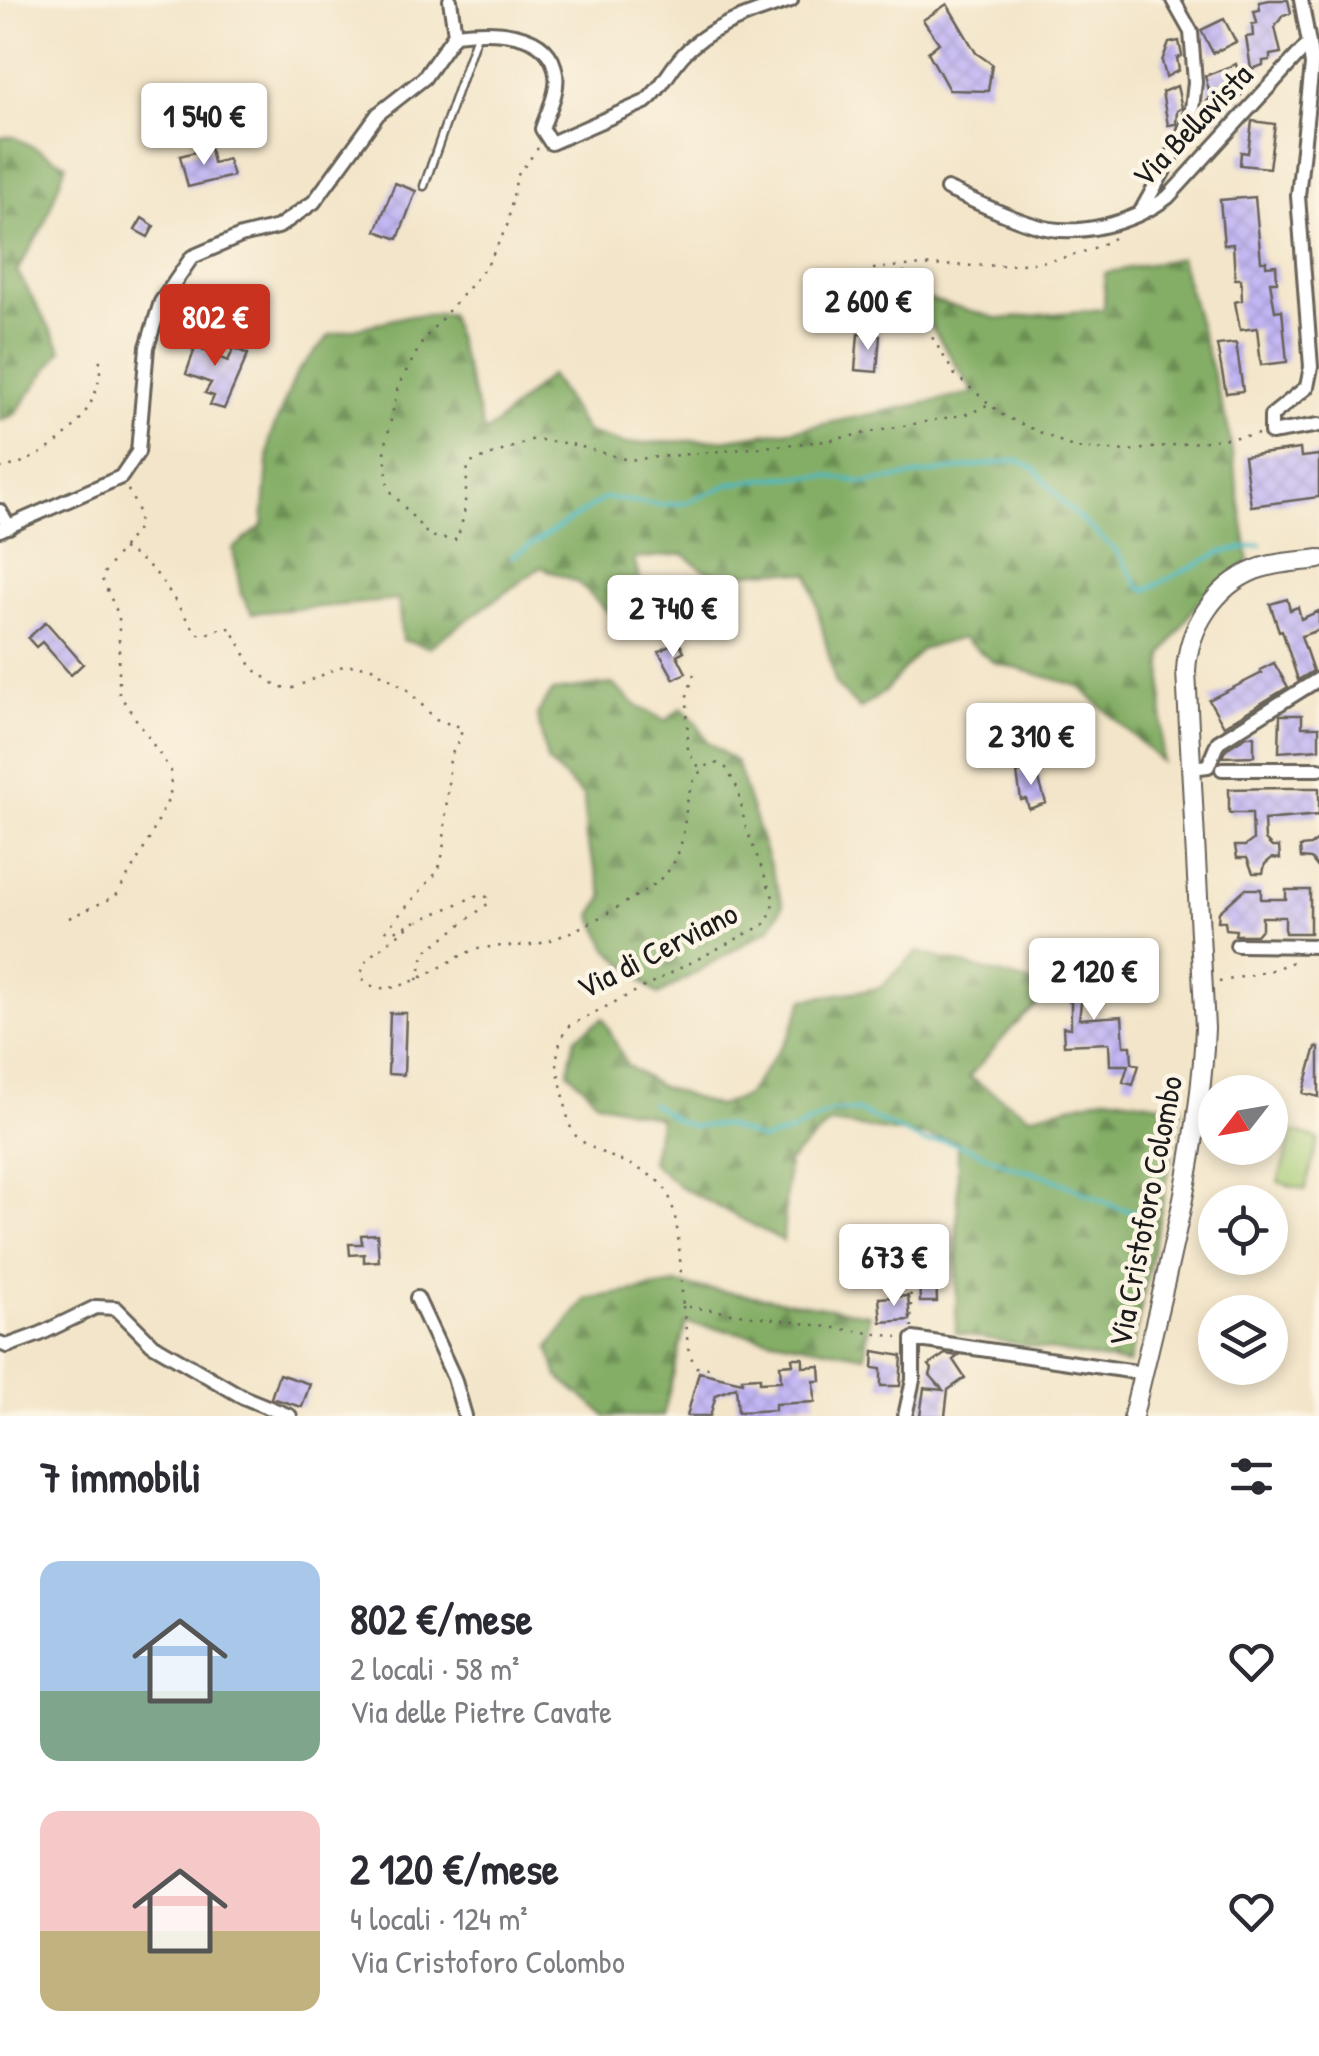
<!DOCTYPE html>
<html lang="it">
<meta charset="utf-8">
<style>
:root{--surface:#fff;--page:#f7f7f7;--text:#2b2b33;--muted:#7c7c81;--accent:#c8321e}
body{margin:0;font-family:"Patrick Hand",sans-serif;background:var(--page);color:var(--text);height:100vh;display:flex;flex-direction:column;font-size:38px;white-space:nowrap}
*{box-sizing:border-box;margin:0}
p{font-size:32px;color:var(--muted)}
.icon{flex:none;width:55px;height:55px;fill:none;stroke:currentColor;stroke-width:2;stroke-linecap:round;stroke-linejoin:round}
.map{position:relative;height:1416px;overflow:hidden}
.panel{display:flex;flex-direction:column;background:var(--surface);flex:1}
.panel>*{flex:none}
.needle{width:65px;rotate:239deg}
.tools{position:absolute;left:1198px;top:1075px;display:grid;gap:20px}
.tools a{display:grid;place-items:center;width:90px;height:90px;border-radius:50%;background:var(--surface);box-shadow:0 5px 15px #0003;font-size:50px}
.price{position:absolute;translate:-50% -85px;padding:0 22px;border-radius:10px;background:#fff;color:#222;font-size:32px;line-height:65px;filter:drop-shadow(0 2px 5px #0008)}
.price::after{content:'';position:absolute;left:50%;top:60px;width:30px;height:22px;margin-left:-15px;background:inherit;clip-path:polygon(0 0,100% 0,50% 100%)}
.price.active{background:var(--accent);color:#fff}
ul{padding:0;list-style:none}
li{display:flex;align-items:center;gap:30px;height:250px;padding:0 40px}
li span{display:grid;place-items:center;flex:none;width:280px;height:200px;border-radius:20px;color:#555}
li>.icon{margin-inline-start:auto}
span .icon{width:120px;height:120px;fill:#fffc;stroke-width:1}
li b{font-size:42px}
h2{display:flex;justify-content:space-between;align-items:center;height:120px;padding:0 40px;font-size:42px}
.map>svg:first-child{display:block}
.forest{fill:url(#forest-firs);stroke:#506541;stroke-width:2.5}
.pitch{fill:#a5ca74;stroke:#607348;stroke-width:2.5}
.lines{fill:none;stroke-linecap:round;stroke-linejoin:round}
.stream{stroke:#4ab9c2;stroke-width:4}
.building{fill:url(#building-cross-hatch)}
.lane-casing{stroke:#676259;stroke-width:11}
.street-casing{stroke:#676259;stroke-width:18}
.secondary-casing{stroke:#676259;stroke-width:22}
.path{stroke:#676259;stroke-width:2.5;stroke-dasharray:2.5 8;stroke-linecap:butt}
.lane{stroke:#fff;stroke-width:6}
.street{stroke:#fff;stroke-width:12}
.secondary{stroke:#fff;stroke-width:18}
.labels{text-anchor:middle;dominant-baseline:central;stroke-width:9;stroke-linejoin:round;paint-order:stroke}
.street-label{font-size:32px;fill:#1c1c1c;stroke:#fcf5e5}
</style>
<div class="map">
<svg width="1319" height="1416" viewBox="0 0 1319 1416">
<defs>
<pattern id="forest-firs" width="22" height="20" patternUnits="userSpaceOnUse" patternTransform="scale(2.5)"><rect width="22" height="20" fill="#84ae66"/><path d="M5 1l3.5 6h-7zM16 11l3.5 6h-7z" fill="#6b8d53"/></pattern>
<pattern id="building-cross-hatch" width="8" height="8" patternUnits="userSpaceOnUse" patternTransform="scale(2.5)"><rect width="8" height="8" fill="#c2b6f4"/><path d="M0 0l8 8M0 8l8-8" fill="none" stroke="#a69cd1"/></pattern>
</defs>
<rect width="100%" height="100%" fill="#fcf5e5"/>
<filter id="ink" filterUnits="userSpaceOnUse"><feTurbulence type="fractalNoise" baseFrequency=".01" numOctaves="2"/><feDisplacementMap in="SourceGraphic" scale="20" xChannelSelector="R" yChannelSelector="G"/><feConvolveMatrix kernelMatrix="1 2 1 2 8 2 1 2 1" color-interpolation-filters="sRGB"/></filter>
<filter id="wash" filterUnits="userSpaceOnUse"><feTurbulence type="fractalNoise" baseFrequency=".0048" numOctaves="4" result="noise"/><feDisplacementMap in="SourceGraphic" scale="40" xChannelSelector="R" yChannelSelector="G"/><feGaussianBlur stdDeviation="2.25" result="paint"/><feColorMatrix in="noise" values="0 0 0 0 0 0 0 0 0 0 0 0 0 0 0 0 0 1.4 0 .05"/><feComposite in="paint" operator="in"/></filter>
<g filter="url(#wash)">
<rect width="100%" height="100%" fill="#f3e5c9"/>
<path class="forest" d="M0 137H14L66 164 44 225 17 271 62 350 14 415 0 420Z
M1180 258 1228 427 1249 561 1197 603 1163 655 1162 762 1079 686 994 662 962 638 921 649 885 691 860 709 836 685 809 574C798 573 787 571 776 571 734 570 721 589 684 554L634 559 644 597 612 616 578 583 541 567 429 647 402 640 398 600 252 613 241 594 233 549 263 525 270 437 297 372 330 335 406 316 449 314 485 434 550 375 587 433 625 444 728 439 804 428 974 393 911 294 999 319 1104 309 1105 273Z
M612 684 637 706 666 721 681 708 696 722 708 742 736 762 783 905 771 928 658 995 608 949 592 915 604 896 586 840 584 797 547 761 537 714 553 691Z
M917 952 1055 989 1014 1026 969 1077 1030 1116 1107 1096 1182 1107 1129 1364 956 1333 958 1141 830 1123 788 1162 783 1241 679 1186 651 1162 660 1118 598 1102 568 1071 575 1038 603 1018 627 1065 659 1086 717 1106 746 1096 789 1036 804 999 880 988Z
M676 1284 869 1314 865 1356 686 1323 663 1416H606L558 1377 549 1347 586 1299Z"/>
<path class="pitch" d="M1293 1131 1319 1139 1305 1190 1278 1182Z"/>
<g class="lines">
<path class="stream" d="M512 557 605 498 662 505 686 503 730 484 770 478 827 476 865 483 1018 460 1035 469 1066 506 1117 552 1140 588 1146 590 1222 552 1261 545
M651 1103 676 1120 692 1126 724 1125 762 1140 791 1132 832 1111H858L926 1143 943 1141 967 1147 1015 1168 1044 1175 1118 1208 1151 1215"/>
</g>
<g id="blocks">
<path class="building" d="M1270 0H1288L1291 13 1283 15 1275 27 1281 53 1270 55V60L1263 61V65L1251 69 1246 37 1253 36 1252 24 1257 23 1254 11 1260 10 1259 2Z
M947 4 976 53 992 64 988 91 949 90 928 52 939 43 923 20Z
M1224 19 1236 42 1213 53 1201 30Z
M1179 41 1182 56 1177 58 1179 70 1166 77 1162 61 1169 43Z
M1236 64 1244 92 1214 120 1204 116 1206 102 1211 97 1205 76Z
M1177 86 1182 108 1177 111 1176 124 1168 125 1162 92Z
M1252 121 1275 124 1269 168 1240 165 1241 152 1248 153Z
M210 148 213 163 228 159 233 176 188 187 180 156Z
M395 183 416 191 398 239 376 231Z
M1255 197 1261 261H1266V266L1276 265 1277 282H1270L1275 311 1282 310 1287 362 1261 365 1257 328 1240 330 1235 302 1242 300 1241 279H1235L1233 244 1224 245 1220 200Z
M142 218 154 226 148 237 135 230Z
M199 329 212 340 203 350 228 361 234 348 248 354 224 409 210 405 214 396 205 393 211 383 186 374 194 351 187 342Z
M858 334 880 336 877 372 855 370Z
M1236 343 1243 391 1226 393 1217 345Z
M1300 449 1301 457 1319 455V497L1251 506 1244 456Z
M1287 599 1290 610 1298 607 1301 619 1319 611V630L1301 636 1313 671 1298 680 1282 630 1279 631 1270 604Z
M46 622 83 664 71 675 42 642 36 647 28 638Z
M678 641 684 651 677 655 686 673 674 679 659 652Z
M1274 663 1288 687 1224 726 1209 700 1262 673 1260 670Z
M1280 715H1302V727H1319V749L1279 752Z
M1247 736H1254V756L1222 757 1226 749Z
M1035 767 1046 803 1029 809 1026 799 1021 800 1017 773Z
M1286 788H1319V815L1264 820 1265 840 1272 847H1279L1280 859 1272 858 1265 864 1263 873H1253L1247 858H1237L1235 846H1245L1253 840 1252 813H1229V789Z
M1319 839V869L1311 859 1301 858 1300 847 1310 846Z
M1245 889H1261V899H1286V890H1310V933H1285V917H1262V928L1256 935H1235L1236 930 1226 929 1225 921H1218L1219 912Z
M1064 960 1086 963 1079 1019 1122 1016 1124 1046H1131L1132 1063 1139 1065 1133 1085 1123 1082 1128 1065H1110L1109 1043 1064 1045 1063 1027 1071 1028V1002L1068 1001V996L1059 994Z
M390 1013H406L404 1075 388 1074Z
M1316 1047H1319V1097L1303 1093Z
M377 1234 379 1261 364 1262V1254L350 1255 349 1244H362L361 1235Z
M936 1274 937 1302H920L919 1275Z
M908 1296 910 1320 881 1322 879 1298Z
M874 1351 902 1356 900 1386H881V1369L873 1368Z
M945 1354 958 1356 953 1360 965 1378 948 1390 945 1416H920L924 1388 943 1390 930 1375 932 1369 929 1365Z
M792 1358H803V1367L820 1366 821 1381H814L815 1402 775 1404V1410L738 1412 736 1387 716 1395 710 1416H687L699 1372 742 1382V1378L760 1377V1382L781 1381 780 1365 793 1364Z
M279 1374 310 1384 302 1407 271 1398Z"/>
</g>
</g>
<g filter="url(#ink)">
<use href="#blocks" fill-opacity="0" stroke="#676259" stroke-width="2.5"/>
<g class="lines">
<defs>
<path id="lane" d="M424 186 478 32"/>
<path id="street" d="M455 34C489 30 550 28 556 74 559 92 547 113 542 129L551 143 645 102C662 89 670 68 685 53 710 26 757 11 791 0
M1309 43 1312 65 1298 196 1311 367 1307 387 1271 416V433L1319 425
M947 189C975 201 1004 216 1034 225 1077 239 1133 223 1168 197L1309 43 1301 0
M1140 213 1182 138 1192 109 1195 82 1191 32 1173 0
M0 511 9 527
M0 530 121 477 138 452 147 347 161 302 192 257 241 236 278 227 314 202 378 114 424 78 455 34 450 0
M1192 768 1208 766 1218 742 1319 679
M1222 769H1319
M1237 945 1319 946
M417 1298 454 1378 465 1416
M0 1343 7 1346 40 1334 96 1307 116 1308 152 1344 243 1397 290 1416
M905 1416 913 1380V1339L1143 1373"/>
<path id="secondary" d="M1133 1416C1162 1291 1200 1156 1205 1028L1186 671C1188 628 1215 586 1255 570 1275 562 1298 562 1319 559"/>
</defs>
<use href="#lane" class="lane-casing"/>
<use href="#street" class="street-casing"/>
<use href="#secondary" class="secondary-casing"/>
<path class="path" d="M538 148 517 176 507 226 487 266 424 339 398 386 385 449 388 488 429 536 457 540 464 515 468 464 534 439 571 444 628 460 826 441 971 413 989 404
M1114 238C1050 275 974 263 903 266L904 283 912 304 955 375 1004 416 1075 448 1128 451 1260 434
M873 269 901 266
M0 468C49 462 109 408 99 355
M122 549C167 569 170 603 199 634L206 635 214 630 231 628 252 668 279 687 293 688 345 665 370 667 408 690 436 720 461 727V738L450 757 443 853 438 871 386 930 395 931 410 924
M694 674 687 696 688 752 699 767
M69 918 116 896 148 842 170 796 171 771 119 694V616L101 577 139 526 137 508 127 488
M416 921 368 958 360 975C382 1011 442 963 469 952 491 943 514 948 537 944 565 939 636 899 659 880 702 845 668 783 714 762L726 768 738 789 745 825 774 900 767 923 567 1027C553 1054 556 1065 563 1093 566 1105 567 1120 572 1130 585 1156 650 1162 667 1192 681 1219 680 1275 683 1306L898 1337
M417 980 425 952 489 903 487 897 478 895 418 921
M1219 982 1269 971 1298 960
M910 1283 912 1327
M683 1306 689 1353 696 1367 711 1368"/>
<use href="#lane" class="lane"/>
<use href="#street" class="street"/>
<use href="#secondary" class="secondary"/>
</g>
</g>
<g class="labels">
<g class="street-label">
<text transform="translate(1192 125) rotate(-46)">Via Bellavista</text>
<text transform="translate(657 950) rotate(-27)">Via di Cerviano</text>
<text transform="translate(1145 1211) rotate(-79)">Via Cristoforo Colombo</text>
</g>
</g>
</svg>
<div class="tools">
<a><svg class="needle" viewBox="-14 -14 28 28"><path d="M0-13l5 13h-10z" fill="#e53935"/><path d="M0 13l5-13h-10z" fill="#7c7c81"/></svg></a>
<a><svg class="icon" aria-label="locate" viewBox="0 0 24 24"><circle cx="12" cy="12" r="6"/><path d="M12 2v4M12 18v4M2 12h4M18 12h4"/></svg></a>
<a><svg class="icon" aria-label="layers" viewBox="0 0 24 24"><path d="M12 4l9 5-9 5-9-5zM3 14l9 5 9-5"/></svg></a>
</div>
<b class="price" style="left:204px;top:168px">1 540 €</b>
<b class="price" style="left:868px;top:353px">2 600 €</b>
<b class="price active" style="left:215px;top:369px">802 €</b>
<b class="price" style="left:673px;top:660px">2 740 €</b>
<b class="price" style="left:1031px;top:788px">2 310 €</b>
<b class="price" style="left:1094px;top:1023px">2 120 €</b>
<b class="price" style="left:894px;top:1309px">673 €</b>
</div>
<section class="panel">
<h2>7 immobili<svg class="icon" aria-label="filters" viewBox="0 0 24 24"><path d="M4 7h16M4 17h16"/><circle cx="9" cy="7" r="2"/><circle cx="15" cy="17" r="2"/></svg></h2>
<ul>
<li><span style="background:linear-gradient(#a9c7e8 65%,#7fa58c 0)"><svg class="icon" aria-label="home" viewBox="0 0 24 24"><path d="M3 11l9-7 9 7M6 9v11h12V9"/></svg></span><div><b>802 €/mese</b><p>2 locali · 58 m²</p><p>Via delle Pietre Cavate</p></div><svg class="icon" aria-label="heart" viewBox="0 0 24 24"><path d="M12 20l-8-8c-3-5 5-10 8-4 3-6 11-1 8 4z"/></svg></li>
<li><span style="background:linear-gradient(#f6c9c9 60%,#c2b280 0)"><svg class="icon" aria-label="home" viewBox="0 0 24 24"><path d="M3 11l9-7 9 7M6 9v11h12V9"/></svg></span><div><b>2 120 €/mese</b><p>4 locali · 124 m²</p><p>Via Cristoforo Colombo</p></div><svg class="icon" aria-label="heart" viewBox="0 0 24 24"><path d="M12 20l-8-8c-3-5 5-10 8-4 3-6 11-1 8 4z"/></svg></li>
</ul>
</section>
